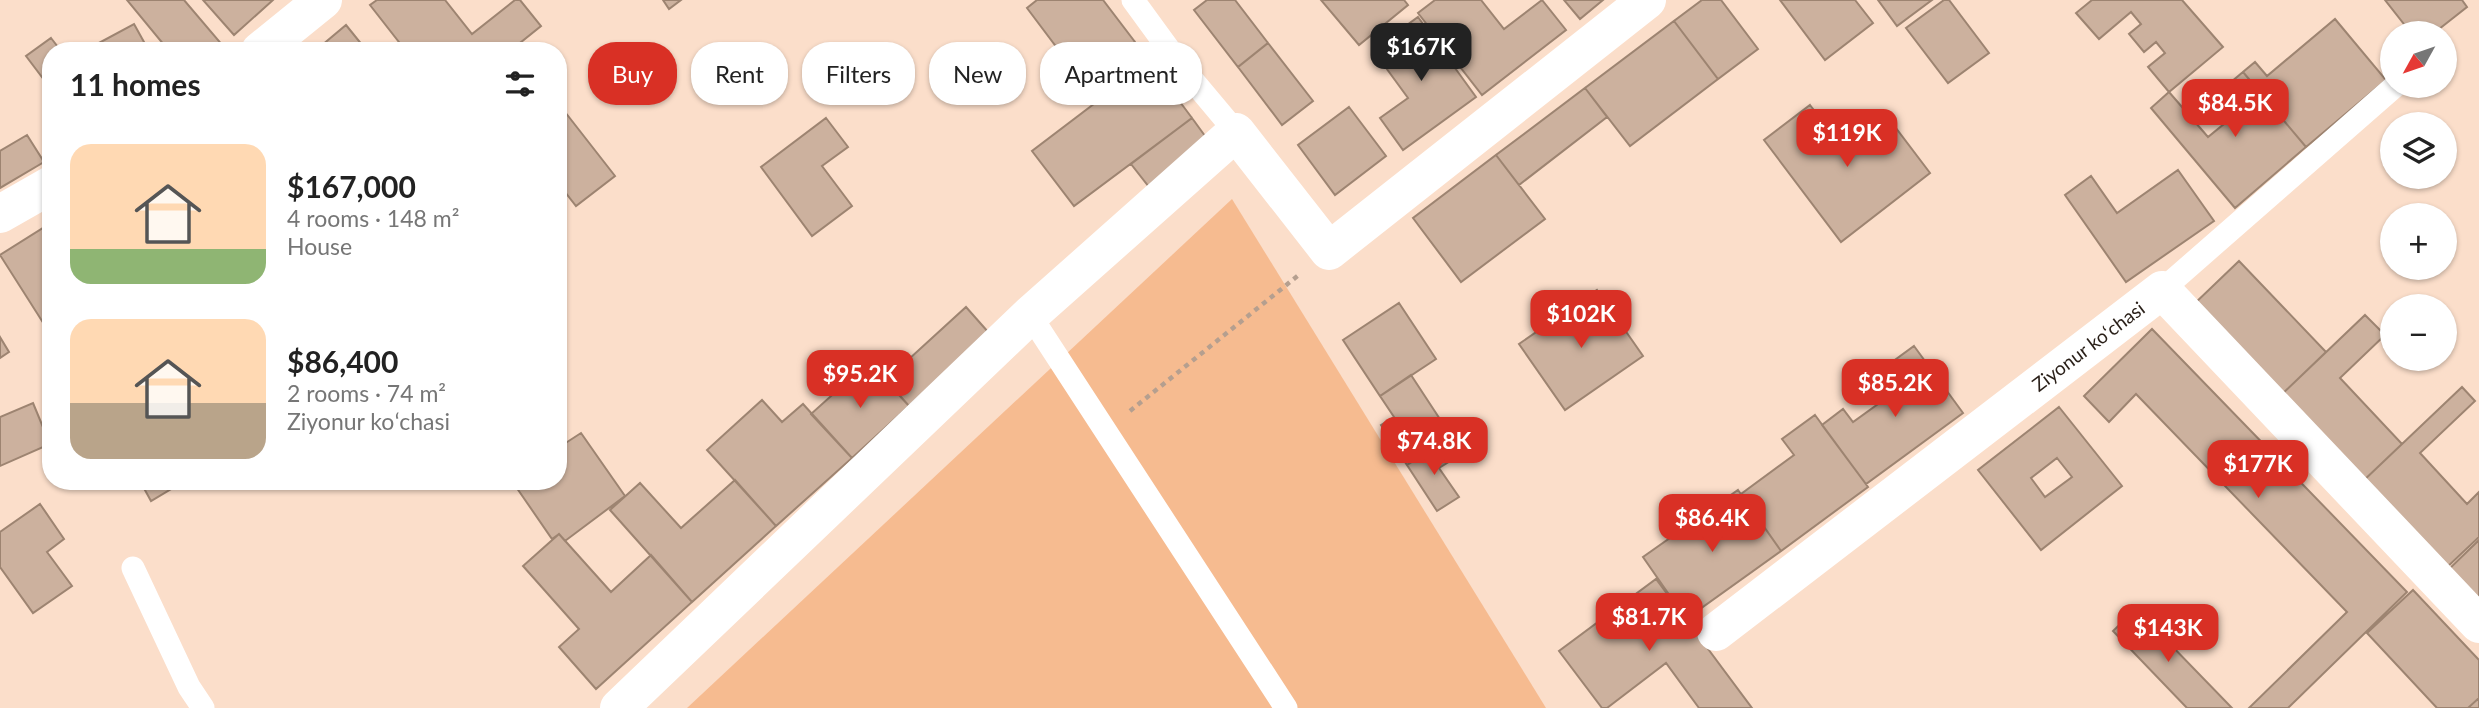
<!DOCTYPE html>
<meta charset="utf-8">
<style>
:root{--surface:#fff;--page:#f2f2f2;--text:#222;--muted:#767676;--accent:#d93025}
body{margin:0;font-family:Lato,sans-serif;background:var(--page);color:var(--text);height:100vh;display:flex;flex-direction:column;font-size:26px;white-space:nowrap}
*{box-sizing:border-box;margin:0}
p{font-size:23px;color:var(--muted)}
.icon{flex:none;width:38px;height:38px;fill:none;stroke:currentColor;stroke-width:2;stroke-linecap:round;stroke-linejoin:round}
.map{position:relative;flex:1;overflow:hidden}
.sheet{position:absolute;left:42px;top:42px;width:525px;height:448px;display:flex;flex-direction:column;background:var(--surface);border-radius:28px;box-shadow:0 2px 5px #0004}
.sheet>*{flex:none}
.guide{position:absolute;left:588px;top:42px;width:665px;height:63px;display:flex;gap:14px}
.needle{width:46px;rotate:230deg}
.fabs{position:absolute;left:2380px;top:21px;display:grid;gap:14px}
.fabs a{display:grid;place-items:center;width:77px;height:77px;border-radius:50%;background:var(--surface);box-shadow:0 2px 5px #0004;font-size:35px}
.price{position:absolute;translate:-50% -60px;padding:0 16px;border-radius:14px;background:var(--accent);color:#fff;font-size:23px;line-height:46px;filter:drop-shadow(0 2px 4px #0008)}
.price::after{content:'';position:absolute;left:50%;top:42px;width:21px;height:16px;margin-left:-10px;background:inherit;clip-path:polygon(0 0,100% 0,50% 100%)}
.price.selected{background:#222;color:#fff}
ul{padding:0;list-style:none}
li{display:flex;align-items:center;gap:21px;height:175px;padding:0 28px}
li span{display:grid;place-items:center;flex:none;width:196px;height:140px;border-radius:21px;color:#555}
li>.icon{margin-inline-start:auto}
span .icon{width:84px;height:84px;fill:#fffc;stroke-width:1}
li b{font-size:30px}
h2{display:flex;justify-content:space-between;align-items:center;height:84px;padding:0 28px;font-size:30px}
.tag{padding:0 24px;border-radius:28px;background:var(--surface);box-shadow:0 2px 5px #0004;font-size:24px;line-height:63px}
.tag.selected{background:var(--accent);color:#fff}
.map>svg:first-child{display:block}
.green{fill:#f6bb90}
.building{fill:#ccb19e;stroke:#9d8471;stroke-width:2;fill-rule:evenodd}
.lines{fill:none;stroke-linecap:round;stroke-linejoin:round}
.path{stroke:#b59f8f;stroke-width:4.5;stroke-dasharray:5 5;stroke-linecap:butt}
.lane{stroke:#fff;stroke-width:23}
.street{stroke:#fff;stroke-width:38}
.labels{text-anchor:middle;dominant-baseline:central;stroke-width:5;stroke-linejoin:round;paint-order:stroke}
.street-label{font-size:19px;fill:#291f18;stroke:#fff}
</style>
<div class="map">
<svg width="2479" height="708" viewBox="0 0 2479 708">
<rect width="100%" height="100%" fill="#fbdeca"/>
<path class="green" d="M1232 199 1546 708H687Z"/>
<path class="building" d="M127 0H184L224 47 219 51H169Z
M203 0H273L234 35Z
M377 0H445L472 34 515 0H520L541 26 515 47 518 51H406L370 5Z
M663 0H681L669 9Z
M1037 0H1103L1135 42 1082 81 1027 8Z
M1207 0H1235L1268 43 1238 67 1194 10Z
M1321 0H1404L1408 5 1359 45Z
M1435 0H1481L1504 29 1542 0 1566 30 1482 95 1418 13Z
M1564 0H1603L1580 19Z
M1702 0H1721L1758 49 1718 79 1674 21Z
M1780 0H1855L1873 23 1825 60Z
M1878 0H1932L1897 26Z
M1944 0H1949L1989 53 1948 83 1906 28Z
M2092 0H2182L2223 47 2169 92 2148 67 2165 53 2156 42 2144 52 2129 34 2141 24 2131 12 2099 39 2076 13Z
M2385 0H2462L2467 7 2434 33H2411Z
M1418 17 1476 97 1403 150 1380 118 1408 98 1373 50Z
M2335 19 2386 80 2306 147 2243 72 2255 62 2267 76Z
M1674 21 1718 79 1630 146 1585 88Z
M134 24 149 51H84Z
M346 25 367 51H315Z
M51 38 61 51H51V89L26 56Z
M1135 42 1192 118 1074 206 1032 151 1103 97 1088 77Z
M1268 43 1313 101 1282 125 1238 67Z
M2243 72 2306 147 2235 208 2151 108 2169 92 2208 137 2230 119 2212 98Z
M1585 88 1607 117 1519 185 1496 155Z
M558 103 615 176 576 206 558 183Z
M1810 105 1843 148 1886 115 1930 173 1841 242 1764 140Z
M1349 107 1386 156 1335 195 1298 145Z
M826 118 848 147 822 166 852 206 812 236 761 167Z
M1192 118 1213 147 1153 192 1131 164Z
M27 135 44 162 0 188V151Z
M1496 155 1545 219 1461 282 1413 218Z
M2178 170 2214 221 2126 282 2065 195 2091 176 2117 213Z
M43 228 51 241 49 332 0 255Z
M2239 261 2326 352 2279 397 2192 306Z
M1597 290 1643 356 1565 410 1519 344Z
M1399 303 1436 359 1380 396 1343 340Z
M966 307 989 333 909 406 886 380Z
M2365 315 2385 335 2340 378 2402 444 2361 483 2279 397Z
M2152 329 2407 592 2288 708H2249L2347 612 2136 394 2109 422 2084 396Z
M0 337 9 352 0 358Z
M1914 346 1963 413 1866 484 1822 425 1843 409 1853 422 1903 386 1888 365Z
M869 362 909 406 852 458 811 414Z
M1411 375 1451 436 1407 465 1381 425 1394 417 1380 396Z
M2462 387 2475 401 2420 453 2467 504 2479 492V537L2444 570 2361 483Z
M762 400 782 422 803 404 852 458 776 526 707 450Z
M33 403 50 444 0 466V417Z
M2059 407 2122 486 2041 550 1978 470ZM2057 458 2072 477 2045 497 2031 478Z
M1815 415 1868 487 1781 551 1741 494 1794 455 1782 439Z
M581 433 625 496 565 541 559 534 552 539 512 481H558V448Z
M1441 443 1452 460 1439 468 1459 497 1437 511 1407 465Z
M735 480 776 526 692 602 610 510 640 483 681 528Z
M140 481H180L181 483 151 501Z
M1738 490 1781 551 1686 619 1643 557Z
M40 504 64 539 47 552 72 586 33 613 0 567V532Z
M559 534 611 592 651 555 692 602 596 689 559 647 579 629 523 566Z
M2479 540V606L2446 572Z
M1656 579 1752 708H1699L1666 663 1607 708H1602L1559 651Z
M2413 590 2479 660V698L2468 708H2437L2367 633Z
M2136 609 2232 708H2187L2113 631Z
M2479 698V708H2468Z"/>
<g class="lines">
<path class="path" d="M1130 411 1300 274"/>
<path class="lane" d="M1133 0 1184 70 1236 132
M2162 290 2395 86
M1030 315 1286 708
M133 568 189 687 203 708"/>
<path class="street" d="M260 51 323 0
M0 214 51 185
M1716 632 2162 290 2479 624
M619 708 1030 315 1236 132 1329 251 1647 0"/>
</g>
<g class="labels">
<g class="street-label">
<text transform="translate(2088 346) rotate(-37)">Ziyonur koʻchasi</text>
</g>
</g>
</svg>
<div class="fabs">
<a><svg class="needle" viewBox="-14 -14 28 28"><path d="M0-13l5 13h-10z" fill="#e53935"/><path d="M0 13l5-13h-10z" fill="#767676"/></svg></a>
<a><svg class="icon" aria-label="layers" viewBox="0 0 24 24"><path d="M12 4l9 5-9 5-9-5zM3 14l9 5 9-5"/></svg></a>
<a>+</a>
<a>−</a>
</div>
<b class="price selected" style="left:1421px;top:83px">$167K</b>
<b class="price" style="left:2235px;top:139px">$84.5K</b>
<b class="price" style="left:1847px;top:169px">$119K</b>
<b class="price" style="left:1581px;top:350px">$102K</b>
<b class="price" style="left:860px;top:410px">$95.2K</b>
<b class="price" style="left:1895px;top:419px">$85.2K</b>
<b class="price" style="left:1434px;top:477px">$74.8K</b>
<b class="price" style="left:2258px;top:500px">$177K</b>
<b class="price" style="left:1712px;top:554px">$86.4K</b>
<b class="price" style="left:1649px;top:653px">$81.7K</b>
<b class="price" style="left:2168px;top:664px">$143K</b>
<div class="guide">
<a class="tag selected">Buy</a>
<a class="tag">Rent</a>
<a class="tag">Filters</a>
<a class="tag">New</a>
<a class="tag">Apartment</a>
</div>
<section class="sheet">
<h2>11 homes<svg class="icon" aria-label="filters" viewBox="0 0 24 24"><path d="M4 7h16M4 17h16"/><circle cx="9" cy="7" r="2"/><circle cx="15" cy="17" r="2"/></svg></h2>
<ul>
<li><span style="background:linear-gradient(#ffd9b3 75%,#8fb573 0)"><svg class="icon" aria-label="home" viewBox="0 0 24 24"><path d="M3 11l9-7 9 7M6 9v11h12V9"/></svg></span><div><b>$167,000</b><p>4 rooms · 148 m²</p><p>House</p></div></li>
<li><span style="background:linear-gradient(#ffd9b3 60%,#b9a48a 0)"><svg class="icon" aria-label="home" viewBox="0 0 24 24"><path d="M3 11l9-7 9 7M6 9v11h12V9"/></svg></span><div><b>$86,400</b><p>2 rooms · 74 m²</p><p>Ziyonur koʻchasi</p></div></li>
</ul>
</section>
</div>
